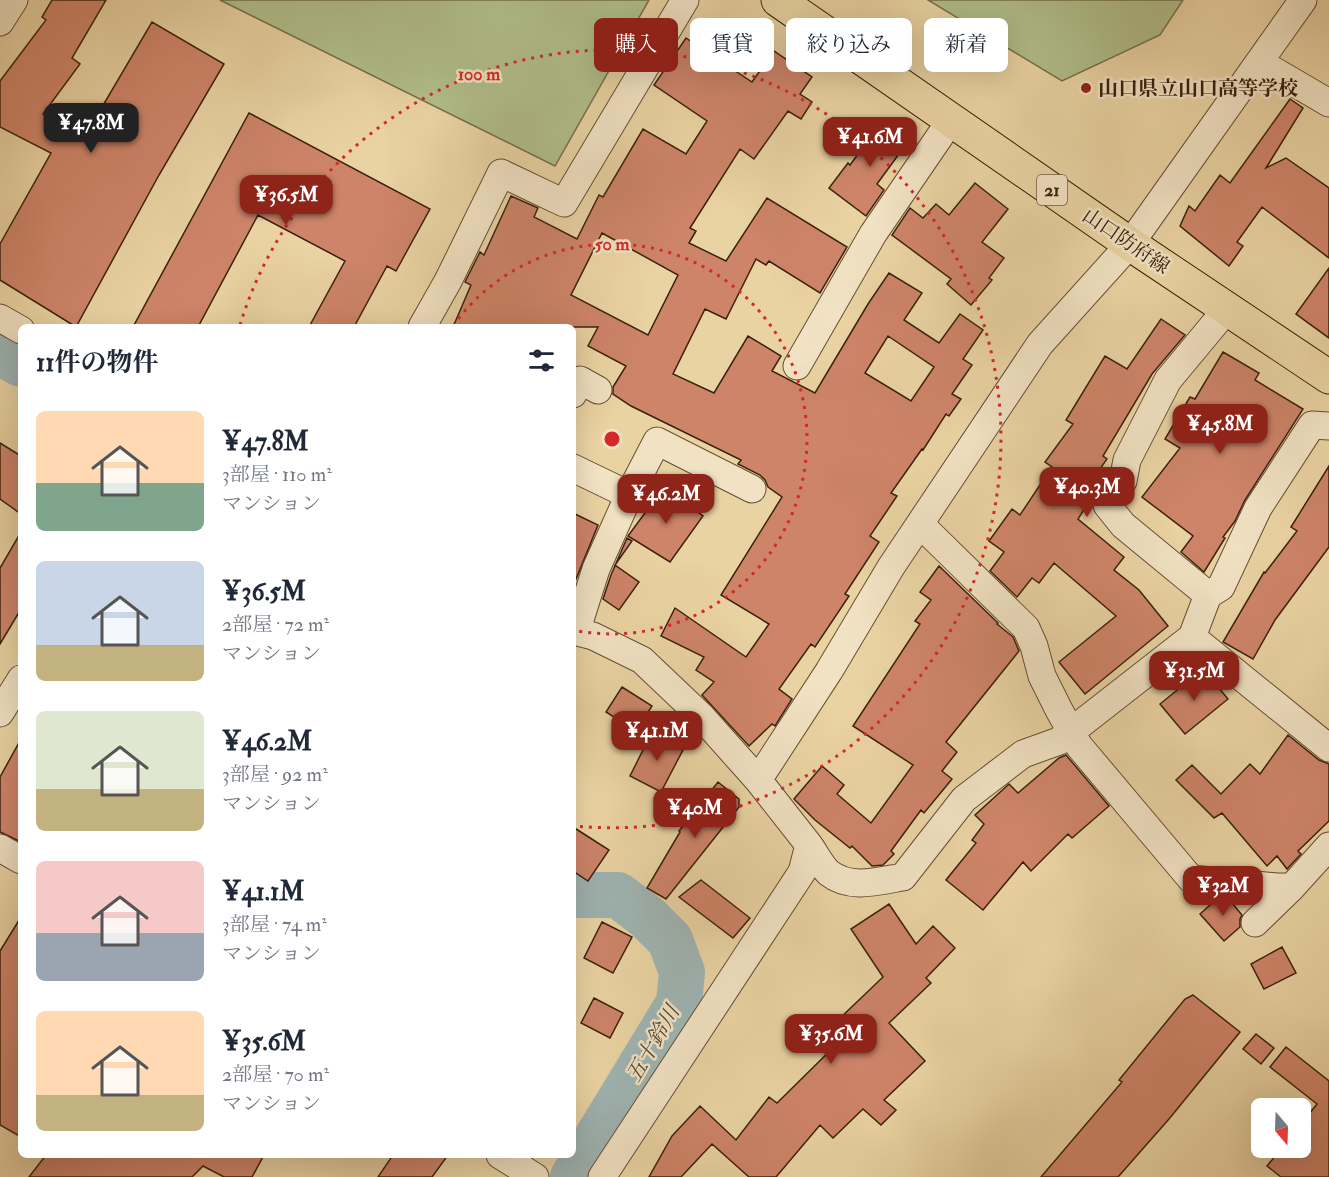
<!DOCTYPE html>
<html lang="ja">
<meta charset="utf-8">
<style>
:root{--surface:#fff;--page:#f2f2f3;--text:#1f2937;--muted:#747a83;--accent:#8f2418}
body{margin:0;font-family:"IM FELL Double Pica","Noto Serif JP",serif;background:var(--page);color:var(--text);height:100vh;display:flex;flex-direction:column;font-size:22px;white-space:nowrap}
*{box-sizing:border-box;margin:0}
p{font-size:20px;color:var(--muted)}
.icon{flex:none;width:33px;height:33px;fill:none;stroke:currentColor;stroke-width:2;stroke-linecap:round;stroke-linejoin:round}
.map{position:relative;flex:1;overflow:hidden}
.panel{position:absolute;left:18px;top:324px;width:558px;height:834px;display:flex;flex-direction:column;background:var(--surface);border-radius:9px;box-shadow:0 6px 24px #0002}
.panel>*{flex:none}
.banner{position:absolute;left:594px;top:18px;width:570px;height:54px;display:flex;gap:12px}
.needle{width:39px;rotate:161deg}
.buttons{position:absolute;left:1251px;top:1098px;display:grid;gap:12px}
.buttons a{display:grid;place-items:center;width:60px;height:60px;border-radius:9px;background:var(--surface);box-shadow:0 6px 24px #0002;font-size:30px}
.price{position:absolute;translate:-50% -51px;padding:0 14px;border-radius:12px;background:var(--accent);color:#fff;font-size:20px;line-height:39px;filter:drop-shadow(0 2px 3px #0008)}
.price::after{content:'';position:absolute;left:50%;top:36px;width:18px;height:14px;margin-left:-9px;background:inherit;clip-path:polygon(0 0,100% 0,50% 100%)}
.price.selected{background:#222;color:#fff}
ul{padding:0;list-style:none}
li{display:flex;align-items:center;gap:18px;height:150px;padding:0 18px}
li span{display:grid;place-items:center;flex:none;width:168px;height:120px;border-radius:9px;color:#555}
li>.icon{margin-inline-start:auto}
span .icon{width:72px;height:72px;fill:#fffc;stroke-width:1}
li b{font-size:26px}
h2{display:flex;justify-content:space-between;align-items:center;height:72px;padding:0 18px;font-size:26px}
.chip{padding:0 21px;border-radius:9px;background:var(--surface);box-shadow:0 6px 24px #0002;font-size:21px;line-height:54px}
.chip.selected{background:var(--accent);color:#fff}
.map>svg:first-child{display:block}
.green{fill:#b0be8a;stroke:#75704c;stroke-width:1.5}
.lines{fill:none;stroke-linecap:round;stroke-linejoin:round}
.river{stroke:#9eb4b3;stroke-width:46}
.building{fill:#ce8469;stroke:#3a210e;stroke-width:1.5;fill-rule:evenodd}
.minor-casing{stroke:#664e33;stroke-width:29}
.major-casing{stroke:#3a210e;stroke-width:35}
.minor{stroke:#f1e2c3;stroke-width:27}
.major{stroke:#ead3a3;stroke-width:33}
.ring{fill:none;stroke:#d62828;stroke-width:3;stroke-dasharray:3 6}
.poi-dot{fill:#8f2418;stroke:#f1e2c3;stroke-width:2}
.labels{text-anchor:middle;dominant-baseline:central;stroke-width:5;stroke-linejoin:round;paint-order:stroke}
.shield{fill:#f1e2c3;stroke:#715b44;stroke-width:1.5}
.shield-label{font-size:18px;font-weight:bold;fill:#3a210e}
.poi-label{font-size:20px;font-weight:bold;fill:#3a210e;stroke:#f1e2c3;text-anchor:start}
.street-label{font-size:20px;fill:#3a210e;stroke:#f1e2c3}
.water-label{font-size:21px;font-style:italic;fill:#534637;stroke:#f1e2c3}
.centre{fill:#d62828;stroke:#f1e2c3;stroke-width:3}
.ring-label{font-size:18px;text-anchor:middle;font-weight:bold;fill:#d62828;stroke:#f1e2c3;stroke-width:5;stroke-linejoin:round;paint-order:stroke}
</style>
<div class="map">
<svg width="1329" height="1177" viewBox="0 0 1329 1177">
<rect width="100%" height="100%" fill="#ead3a3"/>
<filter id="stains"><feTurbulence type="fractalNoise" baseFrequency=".00333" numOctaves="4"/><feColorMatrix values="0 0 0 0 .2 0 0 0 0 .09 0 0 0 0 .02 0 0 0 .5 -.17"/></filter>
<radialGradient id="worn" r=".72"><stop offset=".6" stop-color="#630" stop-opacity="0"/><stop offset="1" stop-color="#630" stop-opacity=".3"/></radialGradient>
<path class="green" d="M220 0H649L555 166Z
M928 0H1183L1160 35 1062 81Z"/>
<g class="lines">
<path class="river" d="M0 352 21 364
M573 895H618L647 917 670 940 682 972 679 1003 573 1177"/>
</g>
<path class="building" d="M52 0H106L72 58 80 64 43 114 85 136 152 22 224 64 159 175 76 327 0 280V244L51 153 0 127V81L46 20 42 17Z
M686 38 752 82 774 51 812 77 800 94 812 102 801 119 788 111 754 159 740 149 690 228 696 231 689 243 726 261 767 198 847 247 820 293 769 261 766 265 756 259 726 319 705 309 673 374 714 393 748 336 781 356 772 371 815 393 868 304 889 273 922 293 904 320 939 343 960 314 983 330 963 359 972 365 952 394 961 399 949 416 946 414 923 450 922 449 891 493 897 496 870 536 879 542 845 594 849 596 815 647 811 644 779 689 792 699 775 726 772 724 749 746 702 695 714 682 696 670 704 657 661 636 675 608 746 657 769 624 721 595 782 497 768 487 765 480 760 475 738 464 741 460 631 406 613 394V387L626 366 588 346 598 327H453L471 285 465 282 480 252 484 255 511 196 538 208 534 217 577 239 599 195 603 197 643 129 686 154 707 121 654 85ZM602 233 678 275 648 335 571 295ZM888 336 934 367 911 401 865 373Z
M1290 99 1303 108 1266 168 1286 158 1329 188V258L1262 207 1237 242 1243 246 1229 266 1180 226 1189 206 1195 211 1220 175 1230 183Z
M249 113 430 209 396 271 387 266 354 327H309L345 261 258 215 198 327H133Z
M883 120 910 139 877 184 884 190 866 216 829 188 848 163 850 165Z
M975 183 1008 209 982 242 1004 258 989 278 992 280 971 305 947 284 951 279 892 235 910 208 923 218 936 204 949 215Z
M1329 268V338L1296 314Z
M1161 319 1185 335 1152 374 1103 456 1107 459 1076 503 1085 508 1078 519 1124 557 1114 570 1139 590 1168 626 1085 694 1059 662 1116 616 1054 563 1039 583 1032 578 1017 597 990 571 1004 552 989 541 1012 509 1020 515 1052 467 1045 462 1073 424 1066 420 1105 356 1127 369Z
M1223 352 1259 373 1255 380 1303 409 1245 500 1235 521 1223 537 1225 538 1204 572 1181 552 1193 536 1142 497 1180 448 1165 439 1190 397 1195 399Z
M0 443 21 456V514L0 499Z
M1329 466V547L1275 620 1253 659 1223 642 1264 572 1265 573 1297 531 1291 527Z
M664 487 703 516 670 562 628 536Z
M573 513 598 525 576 579 573 577Z
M21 532V609L0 644V568Z
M627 538 632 541 615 565 639 582 619 610 603 599 611 575Z
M939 566 998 623 997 624 1013 637 1019 651 946 742 957 752 942 771 952 779 924 813 921 810 891 851 894 854 883 865 872 866 852 846 850 848 815 820 794 799 822 766 844 785 837 794 871 823 913 765 853 726 920 624 915 621 931 600 920 592Z
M1203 669 1228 699 1185 734 1160 704Z
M622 687 652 706 636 731 606 712Z
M652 732 684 748 661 792 630 776Z
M1288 735 1319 760 1329 764V821L1298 851 1301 854 1287 869 1277 856 1267 866 1222 813 1214 818 1176 780 1192 765 1221 794 1250 764 1260 774Z
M21 739V842L0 832V777Z
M1066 755 1109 806 1072 838 1068 834 1031 871 1023 862 983 910 946 880 976 843 972 840 984 824 975 815 1009 784 1018 793 1059 758Z
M718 782 739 799V807L666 899 647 888 680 832 679 831Z
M573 827 609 850 588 881 573 871Z
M701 880 750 918 733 938 679 897Z
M1219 897 1228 898 1242 915 1240 919V927L1224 941 1200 914Z
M889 904 916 944 933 926 955 948 926 978 931 983 889 1023 925 1061 884 1100 896 1110 881 1125 863 1109 833 1138 820 1125 776 1177H749L712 1144 681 1177H649L672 1136 700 1106 736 1140 769 1097 777 1103 847 1034 836 1022 883 977 851 929Z
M21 917V1137L0 1125V951Z
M602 922 632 937 613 973 584 958Z
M1282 947 1296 973 1264 989 1251 964Z
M1193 995 1240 1032 1169 1119 1118 1177H1041L1122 1082 1119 1080 1185 999Z
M594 998 623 1013 610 1038 581 1023Z
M1256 1034 1274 1048 1261 1064 1243 1049Z
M1286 1047 1329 1081V1177H1281L1267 1166 1282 1148H1300V1125L1317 1104 1270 1067Z
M46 1155H264L252 1177H224L203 1166 192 1177H29Z
M393 1155H448L432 1177H378Z"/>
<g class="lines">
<defs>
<path id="minor" d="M0 22 14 0
M1259 62 1329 103
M0 318 21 330
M422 327 448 281 501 173 564 203 685 0
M797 366 873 234 951 120
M573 394 580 380 598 390
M573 468 629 495
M920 524 1026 628 1034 646 1042 676 1059 710 1079 746 1191 879 1277 887H1292L1329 846
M1208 595 1221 587 1258 508 1312 425 1329 426
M573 631 593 636 642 660 701 716 758 780 809 845 802 872 602 1177
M576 632 596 569 629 495 657 441 752 489
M1192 637 1329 748
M0 713 21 679
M758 780 829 671 891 567 1040 344 1130 244 1303 0
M809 845C815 853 821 866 829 873 851 890 878 881 903 877L964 799 1023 754 1059 741 1192 637 1208 595 1123 525 1107 505 1123 481 1127 460 1168 380 1227 309
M0 848 21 860
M1255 923 1292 887
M500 1155 535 1177"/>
<path id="major" d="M778 0 1130 244 1329 377"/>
</defs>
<use href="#minor" class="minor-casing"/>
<use href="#major" class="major-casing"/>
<use href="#minor" class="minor"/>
<use href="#major" class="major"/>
</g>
<g class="ring">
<path d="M453 326A195 195 0 1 1 573 630"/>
<path d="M240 325A389 389 0 1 1 575 826"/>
</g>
<circle class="poi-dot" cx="1086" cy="88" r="6"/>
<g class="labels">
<rect class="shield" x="1037" y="175" width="30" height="30" rx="4.5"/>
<g class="shield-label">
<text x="1052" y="190">21</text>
</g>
<g class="poi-label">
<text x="1098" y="88">山口県立山口高等学校</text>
</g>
<g class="street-label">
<text transform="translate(1126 241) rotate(34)">山口防府線</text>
</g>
<g class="water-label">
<text transform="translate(653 1044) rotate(-60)">五十鈴川</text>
</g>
</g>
<circle cx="612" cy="439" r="9" class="centre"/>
<g class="ring-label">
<text x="479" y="80">100 m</text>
<text x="612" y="250">50 m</text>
</g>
<rect width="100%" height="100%" filter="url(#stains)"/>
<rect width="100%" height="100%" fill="url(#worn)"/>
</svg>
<div class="buttons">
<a><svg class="needle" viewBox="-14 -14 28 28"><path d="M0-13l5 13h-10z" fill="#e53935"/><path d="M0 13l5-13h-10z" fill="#747a83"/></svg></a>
</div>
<b class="price selected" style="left:91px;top:154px">¥47.8M</b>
<b class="price" style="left:870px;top:168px">¥41.6M</b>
<b class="price" style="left:286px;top:226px">¥36.5M</b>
<b class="price" style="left:1220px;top:455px">¥45.8M</b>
<b class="price" style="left:1087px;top:518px">¥40.3M</b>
<b class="price" style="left:666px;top:525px">¥46.2M</b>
<b class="price" style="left:1194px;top:702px">¥31.5M</b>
<b class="price" style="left:657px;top:762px">¥41.1M</b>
<b class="price" style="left:695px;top:839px">¥40M</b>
<b class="price" style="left:1223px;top:917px">¥32M</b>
<b class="price" style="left:831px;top:1065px">¥35.6M</b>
<div class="banner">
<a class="chip selected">購入</a>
<a class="chip">賃貸</a>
<a class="chip">絞り込み</a>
<a class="chip">新着</a>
</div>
<section class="panel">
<h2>11件の物件<svg class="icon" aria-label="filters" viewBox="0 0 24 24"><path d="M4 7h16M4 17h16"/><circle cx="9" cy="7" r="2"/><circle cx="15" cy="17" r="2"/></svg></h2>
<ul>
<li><span style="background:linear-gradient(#ffd9b3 60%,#7fa58c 0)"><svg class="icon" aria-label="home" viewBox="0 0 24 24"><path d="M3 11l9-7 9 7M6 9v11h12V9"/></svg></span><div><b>¥47.8M</b><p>3部屋 · 110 m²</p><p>マンション</p></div></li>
<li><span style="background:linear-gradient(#c9d6e8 70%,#c2b280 0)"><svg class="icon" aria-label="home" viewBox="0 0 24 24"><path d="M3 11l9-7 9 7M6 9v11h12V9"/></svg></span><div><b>¥36.5M</b><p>2部屋 · 72 m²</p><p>マンション</p></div></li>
<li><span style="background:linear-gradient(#dfe7d0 65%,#c2b280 0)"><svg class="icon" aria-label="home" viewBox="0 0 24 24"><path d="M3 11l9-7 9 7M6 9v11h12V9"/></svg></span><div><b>¥46.2M</b><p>3部屋 · 92 m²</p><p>マンション</p></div></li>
<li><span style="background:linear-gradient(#f6c9c9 60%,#9aa5b1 0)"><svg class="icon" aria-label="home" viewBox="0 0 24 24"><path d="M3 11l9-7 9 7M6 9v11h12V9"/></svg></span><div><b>¥41.1M</b><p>3部屋 · 74 m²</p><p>マンション</p></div></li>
<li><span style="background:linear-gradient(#ffd9b3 70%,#c2b280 0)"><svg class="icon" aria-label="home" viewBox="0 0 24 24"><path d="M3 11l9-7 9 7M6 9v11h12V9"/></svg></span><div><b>¥35.6M</b><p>2部屋 · 70 m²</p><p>マンション</p></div></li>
</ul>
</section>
</div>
